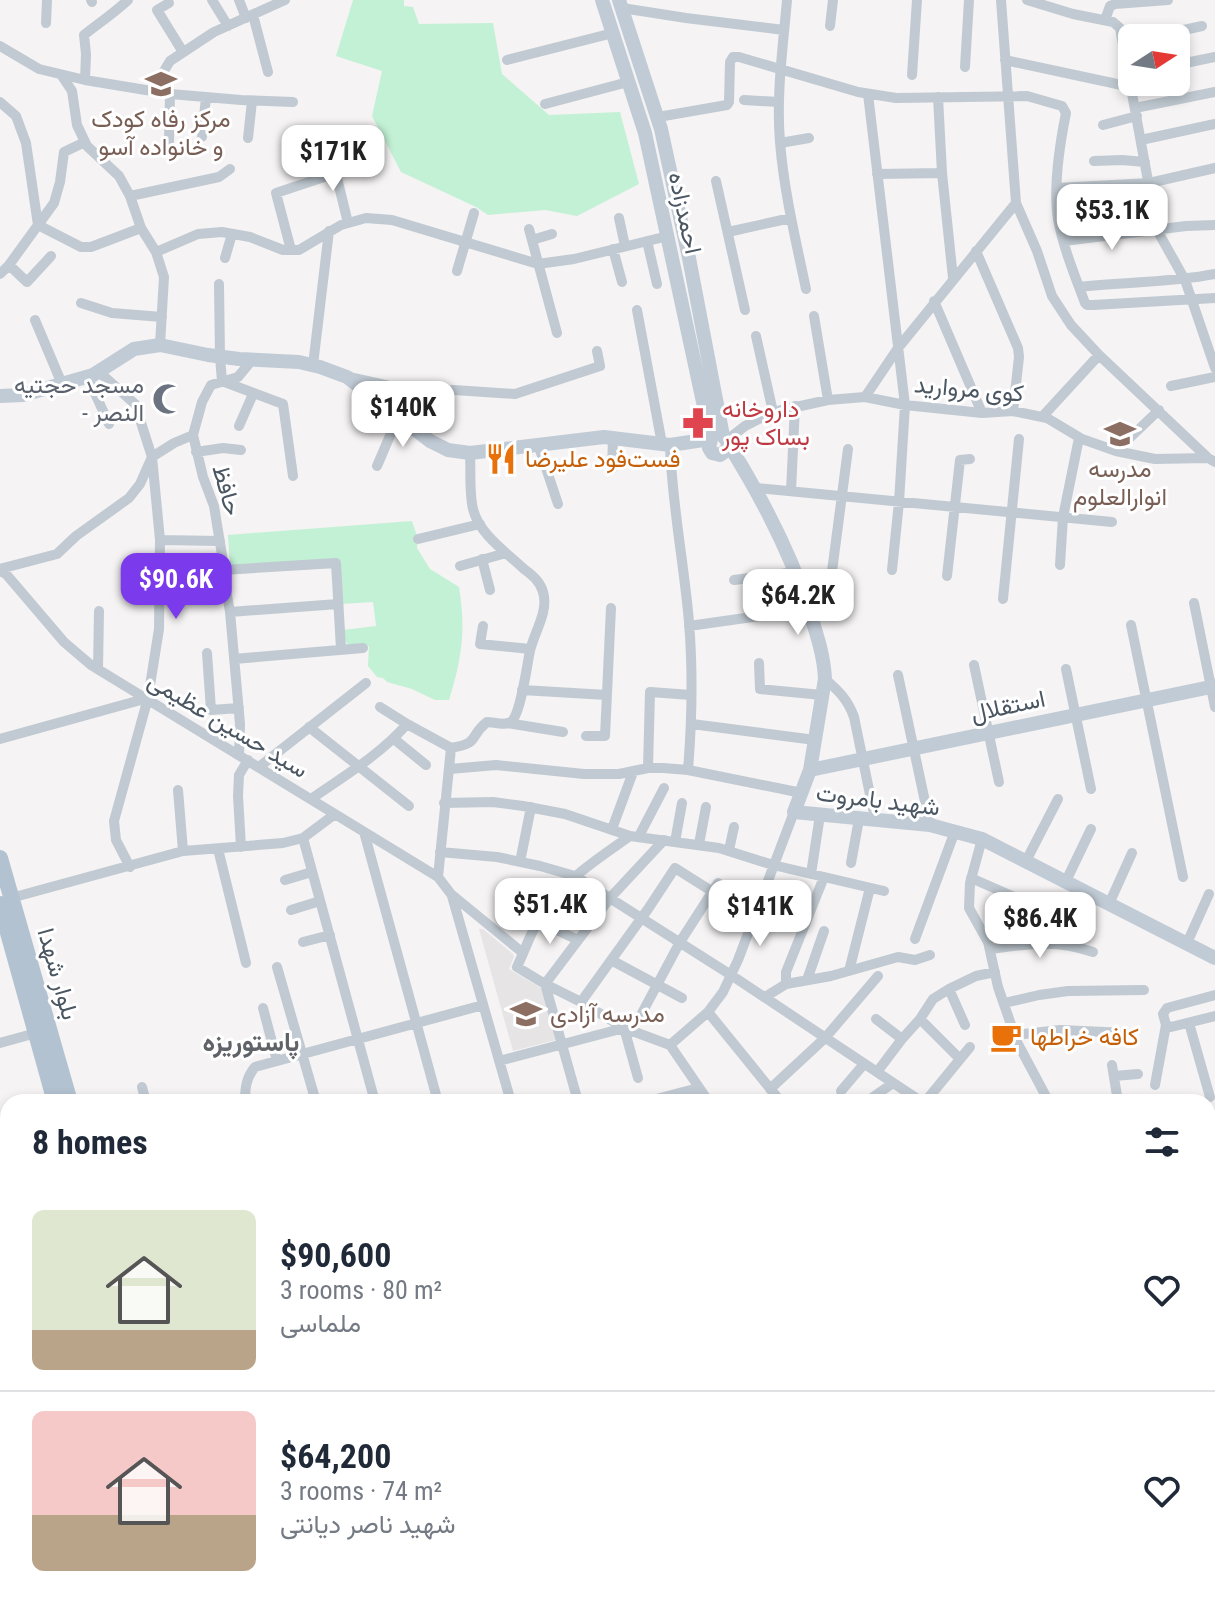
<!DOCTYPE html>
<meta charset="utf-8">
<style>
:root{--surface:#fff;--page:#f2f2f3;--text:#1f2937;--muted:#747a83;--line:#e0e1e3;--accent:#7c3aed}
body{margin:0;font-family:"Roboto Condensed",Vazirmatn,sans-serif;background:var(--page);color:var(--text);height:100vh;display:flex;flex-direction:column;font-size:30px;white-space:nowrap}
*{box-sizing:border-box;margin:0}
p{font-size:26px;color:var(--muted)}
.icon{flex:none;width:44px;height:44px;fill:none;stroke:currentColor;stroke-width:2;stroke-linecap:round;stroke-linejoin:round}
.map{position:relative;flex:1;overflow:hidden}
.sheet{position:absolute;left:0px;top:1094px;width:1216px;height:512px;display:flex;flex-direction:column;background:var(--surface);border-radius:24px 24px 0 0;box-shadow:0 4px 12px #0003}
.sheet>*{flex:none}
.needle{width:52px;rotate:78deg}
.buttons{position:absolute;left:1118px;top:24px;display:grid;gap:16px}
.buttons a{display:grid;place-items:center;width:72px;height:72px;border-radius:12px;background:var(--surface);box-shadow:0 4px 12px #0003;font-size:40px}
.price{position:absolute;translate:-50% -68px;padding:0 18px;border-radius:16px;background:#fff;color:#222;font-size:26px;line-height:52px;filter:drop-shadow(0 2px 4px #0008)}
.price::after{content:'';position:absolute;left:50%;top:48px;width:24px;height:18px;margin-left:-12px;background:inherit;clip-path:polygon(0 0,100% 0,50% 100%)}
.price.selected{background:var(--accent);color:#fff}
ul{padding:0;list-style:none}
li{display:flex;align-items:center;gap:24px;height:200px;padding:0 32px}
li+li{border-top:2px solid var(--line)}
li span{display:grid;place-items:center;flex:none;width:224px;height:160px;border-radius:12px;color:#555}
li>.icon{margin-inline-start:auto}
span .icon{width:96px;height:96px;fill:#fffc;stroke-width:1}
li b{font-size:34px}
h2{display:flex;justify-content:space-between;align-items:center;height:96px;padding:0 32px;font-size:34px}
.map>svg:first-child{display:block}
.education{fill:#e6e4e5}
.green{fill:#c3f1d5}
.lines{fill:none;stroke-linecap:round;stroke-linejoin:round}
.minor{stroke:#c1cad2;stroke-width:10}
.secondary{stroke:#c1cbd6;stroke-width:14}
.primary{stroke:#b3c2d1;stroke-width:16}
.labels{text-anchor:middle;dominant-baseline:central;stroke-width:6;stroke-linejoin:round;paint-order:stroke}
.education-label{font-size:24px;fill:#785e54;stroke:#fff}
.street-label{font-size:24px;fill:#4a5661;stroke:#fff}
.worship-label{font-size:24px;fill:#5b616d;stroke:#fff;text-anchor:end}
.health-label{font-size:24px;fill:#be3a42;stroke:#fff;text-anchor:start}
.food-label{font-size:24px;fill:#c56008;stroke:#fff;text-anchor:start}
.neighbourhood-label{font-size:26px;font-weight:bold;fill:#5f6368;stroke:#fff}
</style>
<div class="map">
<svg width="1215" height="1606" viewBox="0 0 1215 1606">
<rect width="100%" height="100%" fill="#f5f3f3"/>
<path class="education" d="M479 929H483L513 954 514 957 509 969 541 988 556 1040 513 1051Z"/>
<path class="green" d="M353 0H404V6L413 7 419 24 493 23 502 74 549 115 620 112 639 184 577 216 545 210 488 215 476 207 401 172 372 116 382 71 336 56Z
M412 521 418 539 417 548 430 569 459 587C466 630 462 658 449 700H435L412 689 387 682 383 678 377 677 368 666 369 646C353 651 343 646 343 630L376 626 373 602 340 604 337 561 230 565 228 535Z
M1208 1479 1215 1484V1606H1127L1129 1598H1208Z"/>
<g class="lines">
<path class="minor" d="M91 0 92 2
M212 0 228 26
M239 0 246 18
M787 0C783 47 776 95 780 142 784 192 796 241 806 289
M1001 0 1016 203 1037 251 1052 296 1071 325 1099 355 1208 458 1215 462
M1027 0 1073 14 1113 22 1120 28 1157 230 1185 280 1215 368
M169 3 157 10 183 52
M622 8 686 18 784 30
M253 15 268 72
M1105 20 1110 6 1115 4 1168 0
M46 23 47 0
M830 26 833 0
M1148 38 1202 26
M0 46 39 69 85 80 170 94 241 100 293 102
M507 60 613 33
M1005 60 1131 87
M1176 65 1215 57
M965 67 969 0
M912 75 917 0
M62 76 72 91 77 125 87 146 119 176 130 196 141 228 156 252 164 277 160 345
M85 80 86 54 84 35C99 23 114 13 128 0
M152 91 170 61 214 32 285 0
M868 94 905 405 899 502 892 570
M938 97 942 173 953 278
M744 100 779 102
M0 102 16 116 26 143 38 225 81 247H91L141 228
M545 104 628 82
M1135 108 1215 92
M658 117 727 105 729 102 730 62 733 57H739L858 92 896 98 1027 96 1062 106 1066 113C1060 143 1053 188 1058 219 1063 247 1075 276 1085 303L1087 305H1093L1215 298
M1103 125 1137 116
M202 137 206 97
M248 138 252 101
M1141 140 1215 124
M169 141 170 94
M780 143 809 138
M1094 161 1122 160 1145 162
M336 174 348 223
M877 174 942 173
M716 181 745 310
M1057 188 1149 183 1215 168
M130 196 219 177 230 169
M619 218 625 246
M529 229 557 333
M728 232 791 218
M532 240 552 234
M647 241 657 284
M1064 241 1186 226 1215 225
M613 249 622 282
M291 250 276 193 360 165 356 143
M976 251 1018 348 1019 357 1013 411
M156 252 198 234 222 232 250 237 283 250H299L341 225 366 218 392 220 538 264 574 259 668 236
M225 258 232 234
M9 265 27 282 51 256
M457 271 474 213
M0 274 9 265 54 203 60 182 64 152 85 142
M219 284 220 357 222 381 283 404 293 476
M1079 287C1124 282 1170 283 1215 274
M934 301 982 413
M81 303 112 313 162 317
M637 310 662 444
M814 316 828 400
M35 320 62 384
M756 336 773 412
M313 365 329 231
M98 371 135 404 152 457 160 540 159 629 148 698 114 821 116 840 130 867
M87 376 109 424
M349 377 421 393 454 390 515 394 600 366 597 351
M1171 386 1215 377
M865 397 898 348 1016 203
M1043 416 1099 355
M239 426 253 394
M727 440 745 426 773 412 828 400 865 397 905 405 982 413 1013 411 1047 418 1082 439 1116 451 1155 459 1208 458
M538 444 558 504
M670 445C672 505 684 563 689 622 693 671 692 721 688 770
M1116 451 1159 410
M196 452 223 448 241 450
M377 466 398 417
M612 469 613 438
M756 488 1112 522
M791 491 795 406
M418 539 480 524
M160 540 220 541
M482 559 490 590
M1060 565 1063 517 1079 438
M460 566 506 553
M0 569 57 554 76 536 129 498 140 484 152 457 174 443 193 435
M223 570 336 563 341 649
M0 571 6 574 64 642 91 665 438 877 451 894 523 953
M947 576 960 460 970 459
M831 579 848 449
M734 580 796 572
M1003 599 1019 439
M1194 603 1215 707
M230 612 338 604
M1131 625 1183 877
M483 626 480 644 530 649
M689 626 809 609
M207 653 211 710 239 708
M234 659 363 648
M759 663 760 689 822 695
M974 665 999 782
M98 669 99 611
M1066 669 1091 789
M898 675 930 825
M825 679C839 691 848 700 854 717L873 809
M522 690 607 695
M380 707 407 724 451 748
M507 723 563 732
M692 724 815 740
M309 727 409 806
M586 736H605L611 608
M0 739 148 698
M394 739 426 765
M451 748C481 743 468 737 487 722 493 722 506 726 511 722 521 714 527 664 530 651 534 632 549 612 543 592 540 581 532 575 524 569 506 552 479 534 473 509 469 492 471 471 470 453
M239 755 240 724 230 612 224 578 222 555 214 506 203 477 193 435 202 402 211 385 238 377 252 360
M259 767 366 683
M648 768 650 692 691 695
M450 769 496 765 584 774H619L648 768H663L688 770 802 793
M178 790 183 851
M311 799C344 776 380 755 407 724
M444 803 493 802 523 806 565 814 630 836 719 848 773 865 884 891
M612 829 633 772
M364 832 438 1102
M630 836C596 860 559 883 538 921 530 935 524 952 517 967L545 984 581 1002 624 1028 670 1045
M639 836 664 788
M303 838 375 1102
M982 839 970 883 969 908 988 942 998 987 1017 1042 1049 1102
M675 842 682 803
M699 844 706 807
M241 847 238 796 239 775 248 760
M218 849 246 963
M729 850 734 827
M440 852 497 857 540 866 575 876 731 975 922 1102
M1026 861 1058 799
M520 862 531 807
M851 863 859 819
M811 874 820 815
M438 877 451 748
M971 878 1044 910
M285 880 312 872
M1066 881 1091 829
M452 896 511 1102
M11 898 183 851 283 843 303 838 335 814
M1109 904 1132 853
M291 910 320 901
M538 921 578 940
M915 939 955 831
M303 942 330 935
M1187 943 1209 894
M990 949C1029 944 1054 939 1093 952
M611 960 682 998
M277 967 316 1102
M849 971 870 888
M807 980 824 931
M786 984V972L824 877
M949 989 965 1025
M1215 995 1167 1008 1163 1014 1166 1025 1171 1027 1215 1016
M765 997 786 984 831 976 898 957 915 960 930 955
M581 1002 648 909 675 868 713 892
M1004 1003 1039 995 1068 991 1144 990
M263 1008 277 1061
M708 1012 781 1102
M642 1013 680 942 718 883 730 890
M876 1019 902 1039
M920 1019 960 1059
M1189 1023 1210 1097
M624 1028 638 1078
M1015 1035 1060 1030 1127 1033
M0 1043 36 1033
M670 1045 708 1012 723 992 738 960 794 812
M670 1045 709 1102
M499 1061 624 1028
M1112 1065 1118 1102
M877 1072 902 1039 920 1019 933 999 949 989 976 976 995 972
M1114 1076 1138 1074
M1155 1085 1166 1025
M142 1087 146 1102
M770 1089 825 1038 878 976
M841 1091 864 1064
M577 1098 545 984 610 898 664 840
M1181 1101V1102
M245 1102C245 1088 246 1078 255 1067L483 1005
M645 1102 698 1088
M866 1102 893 1083
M925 1102 970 1047
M1001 1102H1004
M0 1178 8 1176
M1208 1207 1215 1211
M1208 1306 1215 1295
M1208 1363 1215 1358
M0 1372 8 1368
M24 1598 28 1606
M68 1598 71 1606
M335 1598 339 1606
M428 1598 433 1606
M467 1598 471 1606
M608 1598 612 1606
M748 1598 753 1606
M1043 1598 1051 1606
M125 1606 139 1598
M348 1606 364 1598
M679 1606 688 1598
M795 1606 808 1598
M866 1606 875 1598
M955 1606 957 1605 958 1606
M1081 1606 1087 1598"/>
<path class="secondary" d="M602 0 645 133 711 439 709 448 712 453 720 455 727 450 728 442 723 436 689 258 661 129 619 0
M0 396 23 395 93 375 134 349 160 345 208 355 239 359 299 362 320 367 347 377 430 441 448 450 470 453 604 437 670 445 710 439
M729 445C762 498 791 553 810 613 817 635 824 656 825 679L810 770 794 812 930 825 982 839 1215 958
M810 770 1215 686
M0 1297 8 1315
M0 1464 8 1460
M138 1598 142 1606"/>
<path class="primary" d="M0 858 70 1102
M0 904 55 1102
M194 1598 196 1606
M209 1598 211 1606"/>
</g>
<defs>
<symbol id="school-bare" viewBox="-9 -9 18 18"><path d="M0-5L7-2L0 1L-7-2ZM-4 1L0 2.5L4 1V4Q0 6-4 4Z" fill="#8d6e63" stroke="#fff" stroke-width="2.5" paint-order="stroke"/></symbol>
<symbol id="mosque-bare" viewBox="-9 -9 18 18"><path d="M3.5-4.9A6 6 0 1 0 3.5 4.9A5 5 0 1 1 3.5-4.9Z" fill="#6b7280" stroke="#fff" stroke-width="2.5" paint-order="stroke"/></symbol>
<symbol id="pharmacy-bare" viewBox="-9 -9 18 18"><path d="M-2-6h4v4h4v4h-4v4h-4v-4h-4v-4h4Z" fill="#e0444e" stroke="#fff" stroke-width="2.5" paint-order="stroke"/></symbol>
<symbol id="restaurant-bare" viewBox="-9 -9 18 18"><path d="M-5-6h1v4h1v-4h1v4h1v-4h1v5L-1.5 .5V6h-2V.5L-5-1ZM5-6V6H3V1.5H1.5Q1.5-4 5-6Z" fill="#e8710a" stroke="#fff" stroke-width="2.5" paint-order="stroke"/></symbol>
<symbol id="cafe-bare" viewBox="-9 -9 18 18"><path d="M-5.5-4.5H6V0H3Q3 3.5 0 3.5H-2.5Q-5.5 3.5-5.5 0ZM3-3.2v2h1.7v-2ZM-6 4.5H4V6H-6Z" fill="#e8710a" stroke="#fff" stroke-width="2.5" paint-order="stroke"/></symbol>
</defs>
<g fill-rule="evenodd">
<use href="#school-bare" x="139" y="62" width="44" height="44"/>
<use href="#mosque-bare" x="146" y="377" width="44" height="44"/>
<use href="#pharmacy-bare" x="676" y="401" width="44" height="44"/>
<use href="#school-bare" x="1098" y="412" width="44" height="44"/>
<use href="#restaurant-bare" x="479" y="437" width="44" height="44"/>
<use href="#school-bare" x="504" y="992" width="44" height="44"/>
<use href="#cafe-bare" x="984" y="1015" width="44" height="44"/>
</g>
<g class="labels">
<g class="education-label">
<text x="161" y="119">مرکز رفاه کودک<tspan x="161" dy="28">و خانواده آسو</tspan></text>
<text x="1120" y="469">مدرسه<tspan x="1120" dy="28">انوارالعلوم</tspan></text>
<text x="550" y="1014" text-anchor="start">مدرسه آزادی</text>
</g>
<g class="street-label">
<text transform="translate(685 213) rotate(78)">احمدزاده</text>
<text transform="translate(969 389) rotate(5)">کوی مروارید</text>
<text transform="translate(227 490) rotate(74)">حافظ</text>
<text transform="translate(1008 706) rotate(-12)">استقلال</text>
<text transform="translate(228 725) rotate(31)">سید حسین عظیمی</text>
<text transform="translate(878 800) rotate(7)">شهید بامروت</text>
<text transform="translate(58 974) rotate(74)">بلوار شهدا</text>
</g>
<g class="worship-label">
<text x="144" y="385">مسجد حجتیه<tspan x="144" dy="28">- النصر</tspan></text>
</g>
<g class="health-label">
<text x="722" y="409">داروخانه<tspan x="722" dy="28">بساک پور</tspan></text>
</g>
<g class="food-label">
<text x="525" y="459">فست‌فود علیرضا</text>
<text x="1030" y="1037">کافه خراطها</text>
</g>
<g class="neighbourhood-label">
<text x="251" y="1042">پاستوریزه</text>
</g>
</g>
</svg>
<div class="buttons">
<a><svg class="needle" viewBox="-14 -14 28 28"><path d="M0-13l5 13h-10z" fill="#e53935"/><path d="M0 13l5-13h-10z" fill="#747a83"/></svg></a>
</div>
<b class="price" style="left:333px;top:193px">$171K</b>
<b class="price" style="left:1112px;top:252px">$53.1K</b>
<b class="price" style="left:403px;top:449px">$140K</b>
<b class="price selected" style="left:176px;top:621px">$90.6K</b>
<b class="price" style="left:798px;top:637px">$64.2K</b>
<b class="price" style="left:550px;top:946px">$51.4K</b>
<b class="price" style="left:760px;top:948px">$141K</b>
<b class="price" style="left:1040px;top:960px">$86.4K</b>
<section class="sheet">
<h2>8 homes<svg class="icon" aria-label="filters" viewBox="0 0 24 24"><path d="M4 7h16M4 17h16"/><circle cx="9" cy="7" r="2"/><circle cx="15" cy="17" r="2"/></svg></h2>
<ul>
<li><span style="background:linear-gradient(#dfe7d0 75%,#b9a48a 0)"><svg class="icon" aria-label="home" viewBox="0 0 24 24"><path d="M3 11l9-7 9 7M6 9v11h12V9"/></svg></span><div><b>$90,600</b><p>3 rooms · 80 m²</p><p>ملماسی</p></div><svg class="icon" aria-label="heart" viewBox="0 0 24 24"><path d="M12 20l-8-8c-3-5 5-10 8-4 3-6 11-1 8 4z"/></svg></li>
<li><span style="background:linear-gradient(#f6c9c9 65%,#b9a48a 0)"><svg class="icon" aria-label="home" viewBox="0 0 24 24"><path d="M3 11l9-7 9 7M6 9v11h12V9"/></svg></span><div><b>$64,200</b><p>3 rooms · 74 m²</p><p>شهید ناصر دیانتی</p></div><svg class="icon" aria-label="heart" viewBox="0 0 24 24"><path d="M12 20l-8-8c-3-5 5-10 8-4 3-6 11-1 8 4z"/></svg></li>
</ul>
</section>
</div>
